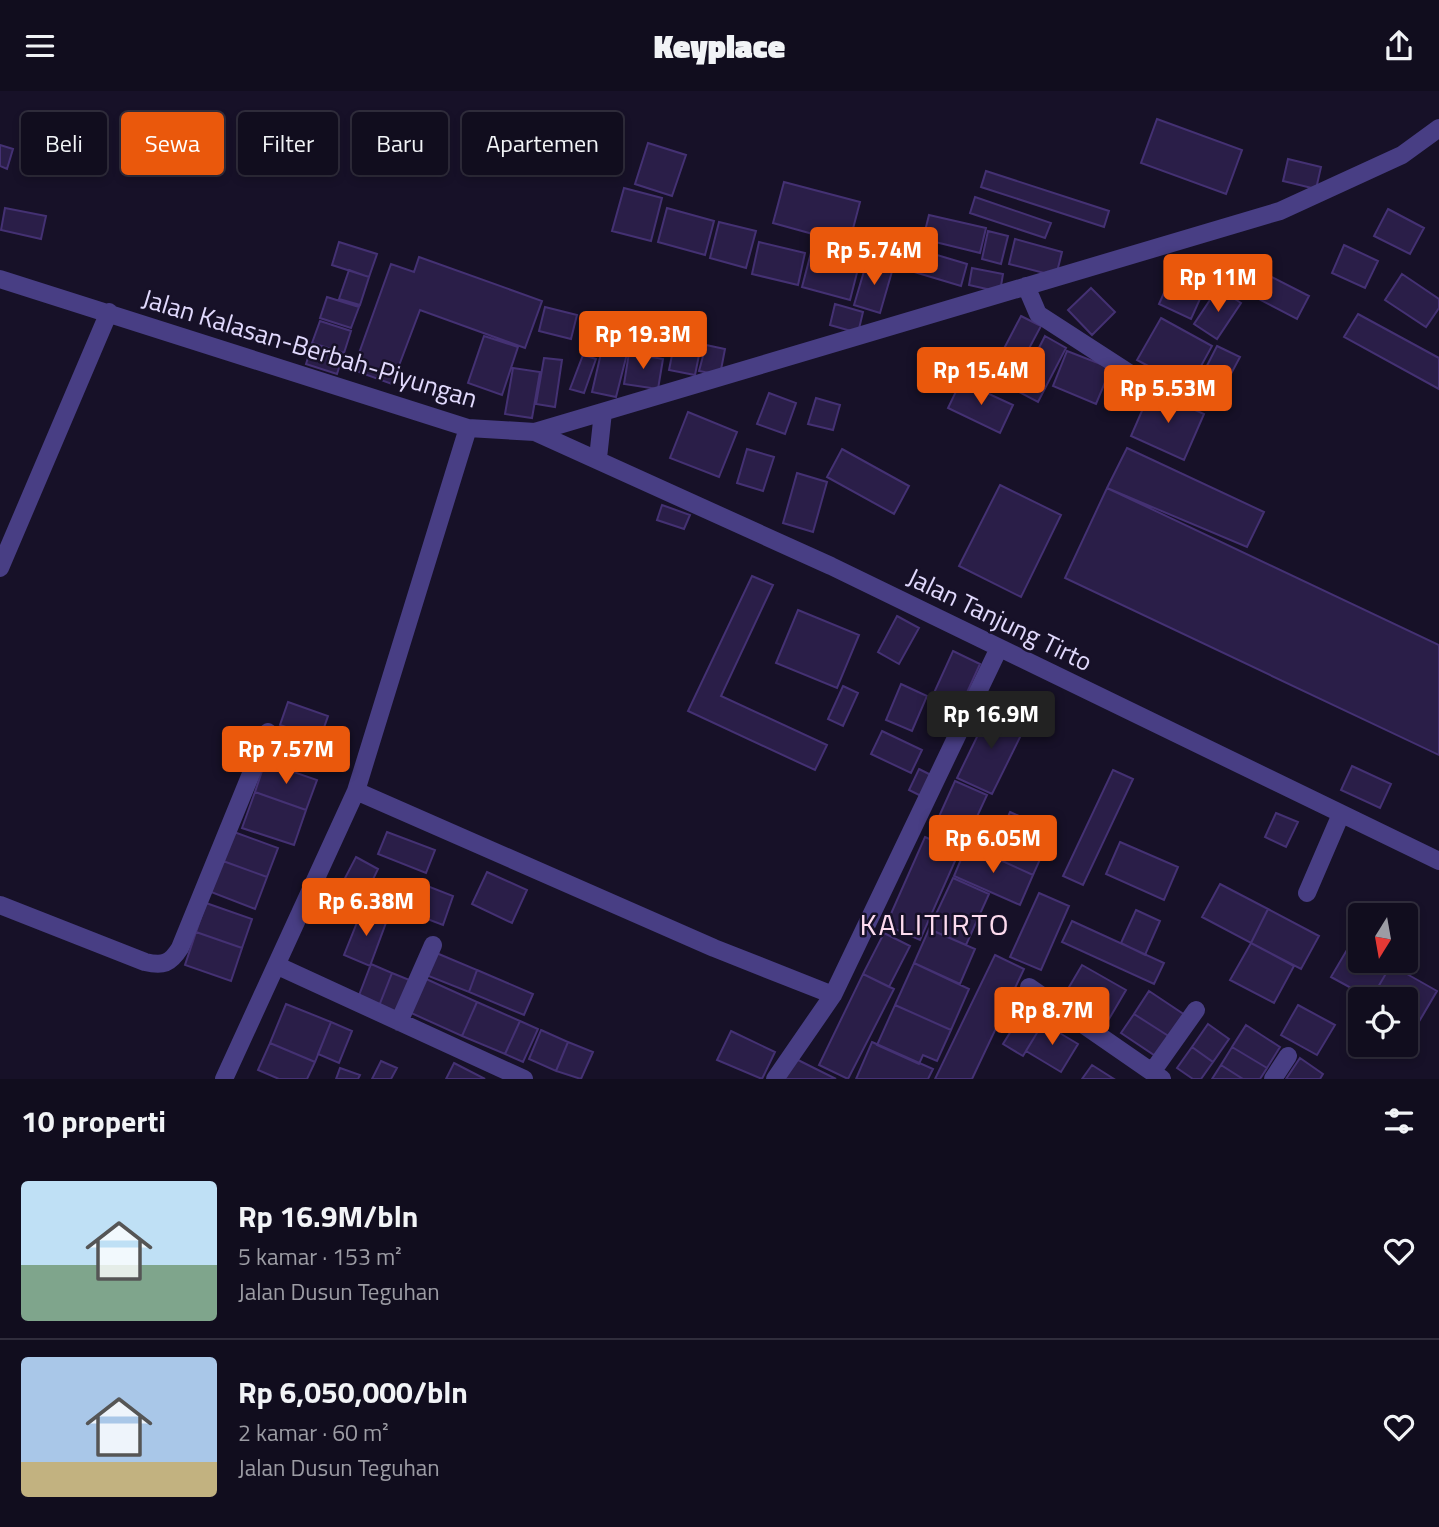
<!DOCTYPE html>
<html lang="id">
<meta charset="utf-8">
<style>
:root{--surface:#110d1e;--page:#1e1b2b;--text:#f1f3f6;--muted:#9c9ca4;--line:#302d3c;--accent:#ea580c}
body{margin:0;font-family:"Titillium Web",sans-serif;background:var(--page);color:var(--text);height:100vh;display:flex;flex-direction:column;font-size:26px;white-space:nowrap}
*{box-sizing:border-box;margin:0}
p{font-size:23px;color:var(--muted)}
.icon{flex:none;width:38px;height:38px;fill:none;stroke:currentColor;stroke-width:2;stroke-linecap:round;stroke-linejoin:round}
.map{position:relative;height:988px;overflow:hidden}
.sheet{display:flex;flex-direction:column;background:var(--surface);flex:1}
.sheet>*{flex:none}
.banner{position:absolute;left:21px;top:21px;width:700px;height:63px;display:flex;gap:14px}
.needle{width:46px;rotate:191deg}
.buttons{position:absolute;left:1348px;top:812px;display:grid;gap:14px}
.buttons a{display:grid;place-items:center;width:70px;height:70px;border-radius:7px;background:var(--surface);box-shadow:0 4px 10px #0003,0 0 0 2px var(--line);font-size:35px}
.price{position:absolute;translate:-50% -60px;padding:0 16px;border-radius:7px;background:var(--accent);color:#fff;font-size:23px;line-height:46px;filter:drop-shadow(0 2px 4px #0008)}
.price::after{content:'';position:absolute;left:50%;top:42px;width:21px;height:16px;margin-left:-10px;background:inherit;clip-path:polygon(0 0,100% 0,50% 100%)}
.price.on{background:#222;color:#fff}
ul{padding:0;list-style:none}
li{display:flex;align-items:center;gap:21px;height:175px;padding:0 21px}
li+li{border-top:2px solid var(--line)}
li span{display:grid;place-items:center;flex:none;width:196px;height:140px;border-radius:7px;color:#555}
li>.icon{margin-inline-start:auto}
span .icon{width:84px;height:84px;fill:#fffc;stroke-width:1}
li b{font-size:30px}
h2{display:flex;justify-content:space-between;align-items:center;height:84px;padding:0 21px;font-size:30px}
.chip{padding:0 24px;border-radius:7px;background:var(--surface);box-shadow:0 4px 10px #0003,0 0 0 2px var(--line);font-size:24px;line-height:63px}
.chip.on{background:var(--accent);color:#fff}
header{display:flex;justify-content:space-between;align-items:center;height:91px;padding:0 21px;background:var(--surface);font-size:32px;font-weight:800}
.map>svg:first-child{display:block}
.building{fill:#2a1e48;stroke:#443173;stroke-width:2}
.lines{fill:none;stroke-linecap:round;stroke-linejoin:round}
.minor{stroke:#483e84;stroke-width:18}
.labels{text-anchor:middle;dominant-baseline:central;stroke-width:5;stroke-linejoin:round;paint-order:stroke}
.street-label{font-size:26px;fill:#e1d9fd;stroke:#171128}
.quarter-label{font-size:30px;letter-spacing:2px;fill:#fddbee;stroke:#171128}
</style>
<header><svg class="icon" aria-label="menu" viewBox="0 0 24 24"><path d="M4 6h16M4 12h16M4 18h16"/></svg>Keyplace<svg class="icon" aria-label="share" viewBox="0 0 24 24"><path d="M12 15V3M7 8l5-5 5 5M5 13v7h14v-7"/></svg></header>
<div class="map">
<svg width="1439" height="988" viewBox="0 0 1439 988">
<rect width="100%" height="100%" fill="#171128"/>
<path class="building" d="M1157 28 1242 59 1226 103 1141 72Z
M648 52 686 64 672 105 635 93Z
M0 54 13 58 7 78 0 75Z
M1288 68 1321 76 1316 98 1283 90Z
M986 80 1109 120 1104 136 981 96Z
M784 91 860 111 849 153 773 132Z
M624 97 662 107 651 150 612 140Z
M975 106 1051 132 1045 147 970 122Z
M5 117 46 125 41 148 1 139Z
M667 117 714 130 705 164 658 151Z
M1388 118 1424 137 1410 163 1374 145Z
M929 124 986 137 980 162 923 148Z
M719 131 756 140 746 177 710 167Z
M988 140 1008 145 1001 173 982 168Z
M867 143 967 173 961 195 861 165Z
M1015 148 1062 161 1056 185 1009 173Z
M339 151 377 163 369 186 332 174Z
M759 151 805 162 798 194 752 183Z
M1344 154 1378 170 1365 197 1332 182Z
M812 158 860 170 850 209 802 196Z
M419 166 542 210 525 257 420 219 392 293 353 279 391 173 414 181Z
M867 170 893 177 880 222 854 214Z
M1244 172 1309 205 1297 228 1232 194Z
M972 177 1003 183 1000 201 969 194Z
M349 179 369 186 360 214 339 208Z
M1402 183 1439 208V217L1426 236 1385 209Z
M1172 184 1204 199 1191 228 1159 213Z
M1091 197 1115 221 1092 244 1068 219Z
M1218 197 1241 212 1217 248 1194 233Z
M327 206 359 216 351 237 320 227Z
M835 213 863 221 858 242 830 234Z
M545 216 577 224 571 248 539 240Z
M606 222 634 228 630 246 602 240Z
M1358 223 1439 267V298L1344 246Z
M1021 225 1041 235 1017 280 997 271Z
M1161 227 1212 255 1189 297 1137 269Z
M320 230 351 240 344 262 312 252Z
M636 232 671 238 666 264 631 258Z
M677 239 703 244 695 284 669 279Z
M484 245 518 256 502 304 468 292Z
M605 245 630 251 616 306 592 301Z
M1045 245 1066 257 1038 311 1017 300Z
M312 254 343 264 337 283 306 273Z
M706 254 725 258 720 284 699 280Z
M1217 255 1240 266 1216 311 1194 300Z
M1067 260 1111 277 1096 313 1053 295Z
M629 262 663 268 658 298 624 293Z
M583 264 596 268 584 302 570 298Z
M544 267 562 269 555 316 536 313Z
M513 277 540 281 532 327 505 323Z
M961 290 1013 314 1000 342 948 317Z
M1151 299 1204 323 1184 369 1131 345Z
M769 302 796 312 785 343 757 333Z
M816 307 840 314 833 339 808 333Z
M688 321 737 341 719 386 670 367Z
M1127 357 1264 421 1247 456 1107 397Z
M747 358 774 366 763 400 737 392Z
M842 358 909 395 894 423 827 386Z
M797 382 827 391 813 441 783 432Z
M1000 394 1061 424 1021 506 959 475Z
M1107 397 1439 554V664L1065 487Z
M662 414 690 424 684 438 657 429Z
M752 485 773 494 721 605 827 654 815 679 688 620Z
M798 519 859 544 837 597 776 572Z
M897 525 919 537 899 573 878 561Z
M953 560 980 573 960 617 933 604Z
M901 593 927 605 912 640 886 629Z
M843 595 858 602 843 635 828 628Z
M288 611 328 625 320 648 280 634Z
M991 617 1026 634 992 703 957 687Z
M882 640 922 659 911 682 871 663Z
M275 641 317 655 309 677 268 663Z
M265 671 317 689 306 719 255 701Z
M1352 675 1391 693 1380 717 1341 699Z
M919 678 935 686 925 707 909 699Z
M1113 679 1133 688 1083 794 1063 785Z
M955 690 987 704 963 756 932 741Z
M255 701 306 719 294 754 242 737Z
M1010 721 1030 730 1024 745 1046 755 1033 784 967 754 979 727 1003 737Z
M1276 722 1298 731 1286 756 1265 746Z
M234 741 278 757 267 786 223 770Z
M387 741 435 759 426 782 378 763Z
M925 746 959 761 920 849 886 834Z
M1120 751 1178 776 1164 809 1106 783Z
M967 754 1033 784 1020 814 954 785Z
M356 766 378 778 367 801 344 789Z
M223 770 267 786 255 818 211 801Z
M487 781 527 799 512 832 472 813Z
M953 787 989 803 966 854 929 838Z
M417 791 453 805 443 834 406 820Z
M1220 793 1268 818 1251 852 1202 826Z
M1039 802 1069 815 1041 879 1010 866Z
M206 812 252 828 242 857 196 841Z
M1268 818 1319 845 1301 878 1251 852Z
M362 819 387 829 370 875 344 864Z
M1136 819 1160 830 1145 864 1121 852Z
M1072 830 1164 872 1154 893 1062 851Z
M929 838 975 858 960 893 914 872Z
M196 841 242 857 231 890 185 874Z
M884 842 910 855 889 896 863 883Z
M1251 852 1294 875 1274 912 1230 889Z
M1351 852 1360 857V870H1383L1391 874 1371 908 1331 886Z
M434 861 477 879 469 901 426 884Z
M995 864 1024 878 972 988H935Z
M914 872 969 898 951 939 895 914Z
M371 873 392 882 379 915 358 907Z
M1082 874 1126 899 1109 928 1065 903Z
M1391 874 1437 900 1417 934 1405 928V908H1371Z
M477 879 533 903 524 924 469 901Z
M392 882 412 890 398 924 379 915Z
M863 883 894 898 848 988 819 974Z
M424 887 477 911 462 945 409 921Z
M1149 900 1185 924 1170 946 1134 923Z
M477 911 520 930 505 963 462 945Z
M286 913 331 931 315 971 270 952Z
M895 914 951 939 937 970 923 964 919 973 877 954Z
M1298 914 1335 934 1317 964 1281 944Z
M1024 919 1043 932 1023 965 1003 953Z
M1134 923 1170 946 1157 966 1121 942Z
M520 930 538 938 523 971 505 963Z
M331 931 352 940 339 972 318 963Z
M1043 932 1078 953 1061 981 1026 960Z
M1208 933 1229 948 1213 971 1192 956Z
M1246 934 1280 956 1267 977 1232 956Z
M541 939 568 951 556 980 529 968Z
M731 940 775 961 762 988 717 969Z
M568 951 593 961 581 988 556 980Z
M872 951 933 978 928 988H856Z
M270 952 315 971 307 988H279L258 979Z
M1192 956 1213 971 1201 988H1193L1177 977Z
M1232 956 1267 977 1260 988H1243L1221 974Z
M792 966 836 988H783Z
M1300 967 1323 983 1320 988H1286Z
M381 970 397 977 391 988H372Z
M454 972 485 988H446Z
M1092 974 1114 988H1082Z
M1221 974 1243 988H1212Z
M340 977 360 984 358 988H336Z"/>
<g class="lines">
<path class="minor" d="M0 188 468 337 535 341 1280 120 1402 64 1439 37
M1026 195 1038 223 1143 291
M535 341 831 475 1439 770
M598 367 603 321
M0 477 109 221
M356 700 714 857 833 904
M1307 802 1341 723
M0 814 145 871C163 875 170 873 180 857L268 641
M278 875 524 988
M1029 896 1162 988
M399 931 433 854
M1152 981 1196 919
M224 988 356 700 468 337
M775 988 833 904 999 557
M1273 988 1288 965"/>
</g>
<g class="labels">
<g class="street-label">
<text transform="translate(310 257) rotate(17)">Jalan Kalasan-Berbah-Piyungan</text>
<text transform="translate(1000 528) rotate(26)">Jalan Tanjung Tirto</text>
</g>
<g class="quarter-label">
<text x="935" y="833">KALITIRTO</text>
</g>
</g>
</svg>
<div class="buttons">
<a><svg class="needle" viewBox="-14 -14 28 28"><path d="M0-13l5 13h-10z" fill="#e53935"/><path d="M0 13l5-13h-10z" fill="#9c9ca4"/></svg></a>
<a><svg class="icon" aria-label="locate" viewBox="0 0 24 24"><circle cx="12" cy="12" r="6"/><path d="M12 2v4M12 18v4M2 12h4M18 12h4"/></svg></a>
</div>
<b class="price" style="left:874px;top:196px">Rp 5.74M</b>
<b class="price" style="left:1218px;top:223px">Rp 11M</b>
<b class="price" style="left:643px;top:280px">Rp 19.3M</b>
<b class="price" style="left:981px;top:316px">Rp 15.4M</b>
<b class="price" style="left:1168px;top:334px">Rp 5.53M</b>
<b class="price on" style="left:991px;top:660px">Rp 16.9M</b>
<b class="price" style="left:286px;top:695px">Rp 7.57M</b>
<b class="price" style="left:993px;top:784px">Rp 6.05M</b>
<b class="price" style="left:366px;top:847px">Rp 6.38M</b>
<b class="price" style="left:1052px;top:956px">Rp 8.7M</b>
<div class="banner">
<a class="chip">Beli</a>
<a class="chip on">Sewa</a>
<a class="chip">Filter</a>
<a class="chip">Baru</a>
<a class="chip">Apartemen</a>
</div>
</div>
<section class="sheet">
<h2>10 properti<svg class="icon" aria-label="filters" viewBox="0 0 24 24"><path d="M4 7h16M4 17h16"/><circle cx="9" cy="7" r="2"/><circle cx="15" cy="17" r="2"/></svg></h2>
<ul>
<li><span style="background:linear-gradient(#bfe0f5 60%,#7fa58c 0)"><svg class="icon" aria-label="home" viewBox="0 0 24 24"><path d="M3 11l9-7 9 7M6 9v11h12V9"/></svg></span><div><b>Rp 16.9M/bln</b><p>5 kamar · 153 m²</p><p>Jalan Dusun Teguhan</p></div><svg class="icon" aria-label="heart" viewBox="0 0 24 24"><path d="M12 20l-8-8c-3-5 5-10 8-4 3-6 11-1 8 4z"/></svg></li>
<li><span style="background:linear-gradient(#a9c7e8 75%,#c2b280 0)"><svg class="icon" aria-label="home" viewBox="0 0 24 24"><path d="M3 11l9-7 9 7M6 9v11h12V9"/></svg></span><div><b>Rp 6,050,000/bln</b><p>2 kamar · 60 m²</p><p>Jalan Dusun Teguhan</p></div><svg class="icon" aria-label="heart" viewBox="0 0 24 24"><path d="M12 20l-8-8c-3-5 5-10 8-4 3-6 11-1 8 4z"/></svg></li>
</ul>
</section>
